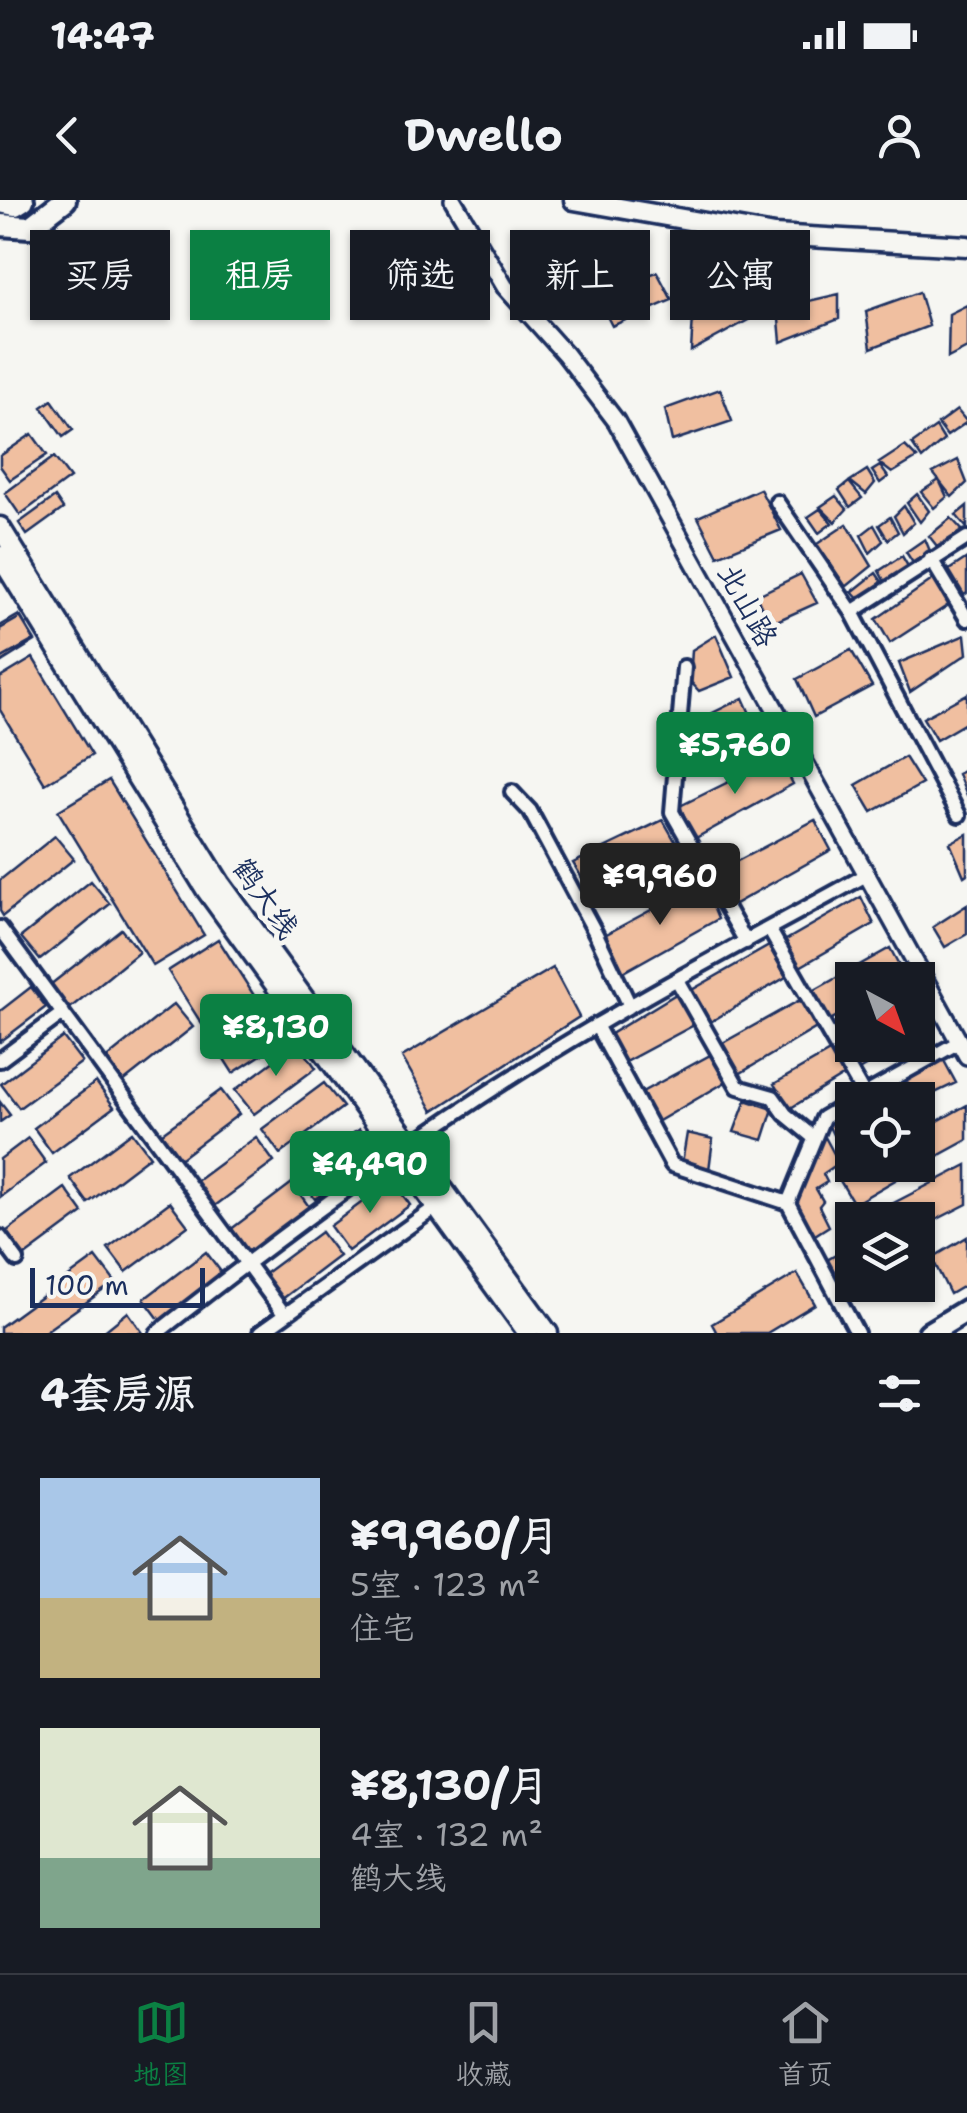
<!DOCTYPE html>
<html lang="zh">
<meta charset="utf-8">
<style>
:root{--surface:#171b24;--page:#20242c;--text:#f1f3f6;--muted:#9ea1a6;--line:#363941;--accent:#0b8043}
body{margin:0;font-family:"Shantell Sans","LXGW WenKai TC",sans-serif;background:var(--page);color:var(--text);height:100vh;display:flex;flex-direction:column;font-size:38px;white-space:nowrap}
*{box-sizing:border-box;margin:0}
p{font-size:32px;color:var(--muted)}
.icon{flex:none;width:55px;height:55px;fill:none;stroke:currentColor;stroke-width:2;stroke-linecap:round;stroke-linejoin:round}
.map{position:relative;height:1133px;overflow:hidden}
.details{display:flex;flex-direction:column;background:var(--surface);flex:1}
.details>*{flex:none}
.banner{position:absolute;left:30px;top:30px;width:908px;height:90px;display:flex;gap:20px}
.needle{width:65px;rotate:139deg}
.buttons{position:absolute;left:835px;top:762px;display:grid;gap:20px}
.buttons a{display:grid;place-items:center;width:100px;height:100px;border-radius:0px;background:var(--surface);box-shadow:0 2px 8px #0004;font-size:50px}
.scale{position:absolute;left:30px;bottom:25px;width:175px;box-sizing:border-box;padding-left:10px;border:5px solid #1b2f5e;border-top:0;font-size:28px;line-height:35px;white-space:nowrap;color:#1b2f5e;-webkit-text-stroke:8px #f6f6f2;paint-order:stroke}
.price{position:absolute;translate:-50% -85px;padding:0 22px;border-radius:10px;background:var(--accent);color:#fff;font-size:32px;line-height:65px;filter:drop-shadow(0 2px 5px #0008)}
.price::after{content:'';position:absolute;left:50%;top:60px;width:30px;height:22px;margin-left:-15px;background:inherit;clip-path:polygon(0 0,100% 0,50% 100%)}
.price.selected{background:#222;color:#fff}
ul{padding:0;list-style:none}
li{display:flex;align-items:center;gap:30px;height:250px;padding:0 40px}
li span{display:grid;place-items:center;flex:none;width:280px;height:200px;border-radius:0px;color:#555}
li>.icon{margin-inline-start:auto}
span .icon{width:120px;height:120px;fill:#fffc;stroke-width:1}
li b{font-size:42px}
h2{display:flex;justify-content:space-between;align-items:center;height:120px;padding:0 40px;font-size:42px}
.tag{padding:0 35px;border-radius:0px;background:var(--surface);box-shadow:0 2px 8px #0004;font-size:35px;line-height:90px}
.tag.selected{background:var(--accent);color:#fff}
.status{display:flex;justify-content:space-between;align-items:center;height:70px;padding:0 50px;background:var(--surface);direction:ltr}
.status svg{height:28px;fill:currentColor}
header{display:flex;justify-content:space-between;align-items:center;height:130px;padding:0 40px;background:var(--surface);font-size:45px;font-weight:700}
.dock{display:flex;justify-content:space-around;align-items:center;height:140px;border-top:2px solid var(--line);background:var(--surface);font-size:28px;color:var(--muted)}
.dock a{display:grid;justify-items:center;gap:5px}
.dock .selected{color:var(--accent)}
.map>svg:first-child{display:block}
.building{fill:#f0bfa0;stroke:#1b2f5e;stroke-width:2.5}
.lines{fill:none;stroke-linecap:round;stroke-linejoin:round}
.minor-casing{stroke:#1b2f5e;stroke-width:20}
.tertiary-casing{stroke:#1b2f5e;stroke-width:22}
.secondary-casing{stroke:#1b2f5e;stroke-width:25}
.primary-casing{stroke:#1b2f5e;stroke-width:28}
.trunk-casing{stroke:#1b2f5e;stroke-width:28}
.minor{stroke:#f6f6f2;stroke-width:12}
.tertiary{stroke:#f6f6f2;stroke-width:15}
.secondary{stroke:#f6f6f2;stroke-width:18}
.primary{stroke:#f6f6f2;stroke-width:20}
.trunk{stroke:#f6f6f2;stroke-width:20}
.labels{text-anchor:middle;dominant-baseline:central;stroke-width:10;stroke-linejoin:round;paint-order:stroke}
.street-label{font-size:30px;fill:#1b2f5e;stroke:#f6f6f2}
</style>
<div class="status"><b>14:47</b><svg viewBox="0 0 49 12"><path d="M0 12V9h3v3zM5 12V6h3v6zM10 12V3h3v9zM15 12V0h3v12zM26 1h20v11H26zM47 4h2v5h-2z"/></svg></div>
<header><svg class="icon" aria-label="back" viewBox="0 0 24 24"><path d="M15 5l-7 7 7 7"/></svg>Dwello<svg class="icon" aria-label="person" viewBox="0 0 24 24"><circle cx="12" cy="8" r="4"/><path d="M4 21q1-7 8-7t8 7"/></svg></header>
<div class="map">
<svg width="967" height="1133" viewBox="0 0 967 1133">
<rect width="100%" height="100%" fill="#f6f6f2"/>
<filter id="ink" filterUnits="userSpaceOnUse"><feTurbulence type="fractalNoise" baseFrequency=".01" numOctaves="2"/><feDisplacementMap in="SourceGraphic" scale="20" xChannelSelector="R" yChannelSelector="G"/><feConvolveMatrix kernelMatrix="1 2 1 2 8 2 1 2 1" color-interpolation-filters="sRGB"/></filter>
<g filter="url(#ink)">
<path class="building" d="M657 72 672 100 612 126 595 93Z
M747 88 750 119 691 151 694 99Z
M919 92 929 126 871 148 866 111Z
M839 94V119L781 142 778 108Z
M967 105V148L948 158 949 114Z
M720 189 732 221 672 241 665 209Z
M52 200 73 230 63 237 42 207Z
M957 210 967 222 947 236 938 224Z
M936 227 944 240 922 259 912 244Z
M32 234 47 255 10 280 0 266V256Z
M905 246 917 258 892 273 879 263Z
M54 257 70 278 20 315 5 293Z
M958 260 967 283 952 297 933 273Z
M880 266 888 277 880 283 872 271Z
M867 270 875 283 866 294 850 281Z
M939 280 947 297 934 308 921 292Z
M849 282 862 298 850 307 839 290Z
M760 289 781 330 718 356 698 317Z
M917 294 929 311 920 322 907 303Z
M836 296 847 309 835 322 820 307Z
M55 297 63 309 27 335 19 323Z
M904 306 914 323 903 333 894 316Z
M967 306V328L956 315Z
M820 309 832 323 819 333 808 317Z
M890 317 898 332 888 340 879 325Z
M951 318 963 331 940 350 929 336Z
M847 324 872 366 846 387 817 344Z
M874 325 883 341 870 353 861 335Z
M925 339 930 351 913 363 906 352Z
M902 356 909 368 885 382 879 371Z
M967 358V393L964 395 949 370Z
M876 373 884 385 861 402 852 392Z
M801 374 817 403 770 424 756 396Z
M935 378 950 404 890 443 876 419Z
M19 415 35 441 0 463V426Z
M21 417 34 440 0 459V429Z
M716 435 734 477 699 491 690 481 692 450Z
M965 435 967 454 910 492 899 463Z
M851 450 872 486 814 517 797 479Z
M33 458 92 555 45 584 0 510V478Z
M967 494V522L936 540 923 518Z
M743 498 757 529 687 567 670 534Z
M779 557 793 584 694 639 680 606Z
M905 557 922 584 872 612 856 585Z
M967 569V596L958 574Z
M109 580 204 735 153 766 58 611Z
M663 620 679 648 591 693 573 663Z
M815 620 831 650 733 705 711 675Z
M967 634V674L964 676 950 643Z
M55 636 74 659 3 716 0 711V680Z
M91 681 110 704 40 760 21 737Z
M703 682 718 719 618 775 601 737Z
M861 697 874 724 798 768 786 740Z
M967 705V734L945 747 933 727Z
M121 729 139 752 69 809 50 785Z
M218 739 283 841 233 873 168 771Z
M769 746 786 777 707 824 690 791Z
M890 748 906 778 852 780V808L828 821 813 791Z
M553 768 579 817 433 911 402 857Z
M31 787 46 807 0 842V811Z
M676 794 694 825 623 863 607 836Z
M800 800 818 827 739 874 721 844Z
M174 804 193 827 122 883 104 860Z
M918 812 927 831 918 836Z
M852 835V845H902L855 872 841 841Z
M63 837 82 862 19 908 1 884Z
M298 843 316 868 254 914 235 890Z
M833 850 846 874 789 909 774 884Z
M714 853 729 880 657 922 642 892Z
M942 857 956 883 918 901 873 900 871 896Z
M96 882 114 907 52 953 34 928Z
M324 883 343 907 280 954 262 929Z
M221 890 239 914 177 961 158 936Z
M746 900 773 909 763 940 734 932Z
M0 902 10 915 0 922Z
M967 905V940L910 971 906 965H918V932Z
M852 906V933L836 941 827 922Z
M359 929 378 953 315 999 297 975Z
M132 932 150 956 88 1003 70 978Z
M687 933 713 939 709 970 682 963Z
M256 937 274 962 212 1008 194 983Z
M825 937 839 963 823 974 827 982 816 989 823 1001 819 1006 829 1026 807 1040 790 1003 798 997 794 987 801 968 811 965 807 954Z
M28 938 46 963 0 997V959Z
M867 965H895L902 976 854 1004 839 979Z
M967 965V1004L918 1029V1020H890L884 1008Z
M392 980 410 1005 348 1051 330 1026Z
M292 983 310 1008 248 1054 230 1030Z
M65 988 83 1013 21 1059 3 1034Z
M170 1002 188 1026 126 1072 108 1048Z
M321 1032 339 1056 277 1103 259 1078Z
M967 1037V1084L950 1094 932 1058Z
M852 1046V1080L843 1086 827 1060Z
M206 1052 225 1077 162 1123 144 1099Z
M96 1057 115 1082 43 1133H0V1127Z
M797 1073 815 1104 767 1133H717L712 1124Z
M128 1112 143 1133H102Z"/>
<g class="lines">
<defs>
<path id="minor" d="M777 302 852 412 959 615
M931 359 967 419
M852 412 967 338
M684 467 672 612 746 742
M512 592 530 611 596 734 630 806
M0 728 284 1114
M769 729 864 895
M677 780 738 887 773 897 785 914 814 938
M596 825 672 965 788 1003
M0 860 63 813
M857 899 959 842
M852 901 823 918 788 1003 857 1133
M0 1037 17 1060
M157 1133C297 1023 443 915 597 825 686 772 778 724 868 674
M260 1133 436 1007"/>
<path id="tertiary" d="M453 0 505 87 565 154 616 221 967 856"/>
<path id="secondary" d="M574 0 774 35 967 46
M0 327 220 683 548 1133
M0 356 207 691 528 1133"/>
<path id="primary" d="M929 1133 967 1110"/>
<path id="trunk" d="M0 2 15 5 23 0
M0 25 30 27 65 0"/>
</defs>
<use href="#minor" class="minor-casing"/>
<use href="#tertiary" class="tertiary-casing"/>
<use href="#secondary" class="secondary-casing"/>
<use href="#primary" class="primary-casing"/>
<use href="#trunk" class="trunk-casing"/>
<use href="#minor" class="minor"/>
<use href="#tertiary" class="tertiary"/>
<use href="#secondary" class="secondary"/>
<use href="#primary" class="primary"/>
<use href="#trunk" class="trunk"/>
</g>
</g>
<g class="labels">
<g class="street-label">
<text transform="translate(748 405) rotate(61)">北山路</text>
<text transform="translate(266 698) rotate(55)">鹤大线</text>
</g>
</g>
</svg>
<div class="buttons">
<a><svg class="needle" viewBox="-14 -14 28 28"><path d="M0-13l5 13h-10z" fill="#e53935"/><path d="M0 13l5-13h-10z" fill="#9ea1a6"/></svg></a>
<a><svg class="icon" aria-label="locate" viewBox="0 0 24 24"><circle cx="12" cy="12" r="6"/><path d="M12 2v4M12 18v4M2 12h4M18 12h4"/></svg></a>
<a><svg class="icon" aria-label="layers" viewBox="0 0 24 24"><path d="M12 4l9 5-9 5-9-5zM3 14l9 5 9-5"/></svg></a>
</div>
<div class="scale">100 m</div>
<b class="price" style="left:735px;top:597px">¥5,760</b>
<b class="price selected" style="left:660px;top:728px">¥9,960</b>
<b class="price" style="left:276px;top:879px">¥8,130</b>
<b class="price" style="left:370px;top:1016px">¥4,490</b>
<div class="banner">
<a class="tag">买房</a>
<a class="tag selected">租房</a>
<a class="tag">筛选</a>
<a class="tag">新上</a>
<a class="tag">公寓</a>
</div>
</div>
<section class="details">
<h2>4套房源<svg class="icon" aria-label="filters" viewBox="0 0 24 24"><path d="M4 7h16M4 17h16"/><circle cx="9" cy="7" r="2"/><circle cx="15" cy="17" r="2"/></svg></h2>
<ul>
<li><span style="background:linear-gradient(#a9c7e8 60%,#c2b280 0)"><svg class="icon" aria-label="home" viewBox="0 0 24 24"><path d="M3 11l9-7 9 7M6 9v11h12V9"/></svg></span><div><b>¥9,960/月</b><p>5室 · 123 m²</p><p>住宅</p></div></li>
<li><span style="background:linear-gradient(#dfe7d0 65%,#7fa58c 0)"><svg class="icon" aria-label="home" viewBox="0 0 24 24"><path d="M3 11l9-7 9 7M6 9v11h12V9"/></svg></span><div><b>¥8,130/月</b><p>4室 · 132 m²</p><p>鹤大线</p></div></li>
</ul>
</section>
<nav class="dock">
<a class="selected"><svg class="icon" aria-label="map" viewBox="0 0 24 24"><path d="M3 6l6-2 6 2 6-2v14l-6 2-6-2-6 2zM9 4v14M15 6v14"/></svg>地图</a>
<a><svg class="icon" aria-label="saved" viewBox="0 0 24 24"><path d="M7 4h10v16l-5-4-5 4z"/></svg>收藏</a>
<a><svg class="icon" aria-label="home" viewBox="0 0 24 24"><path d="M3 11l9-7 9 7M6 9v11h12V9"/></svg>首页</a>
</nav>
